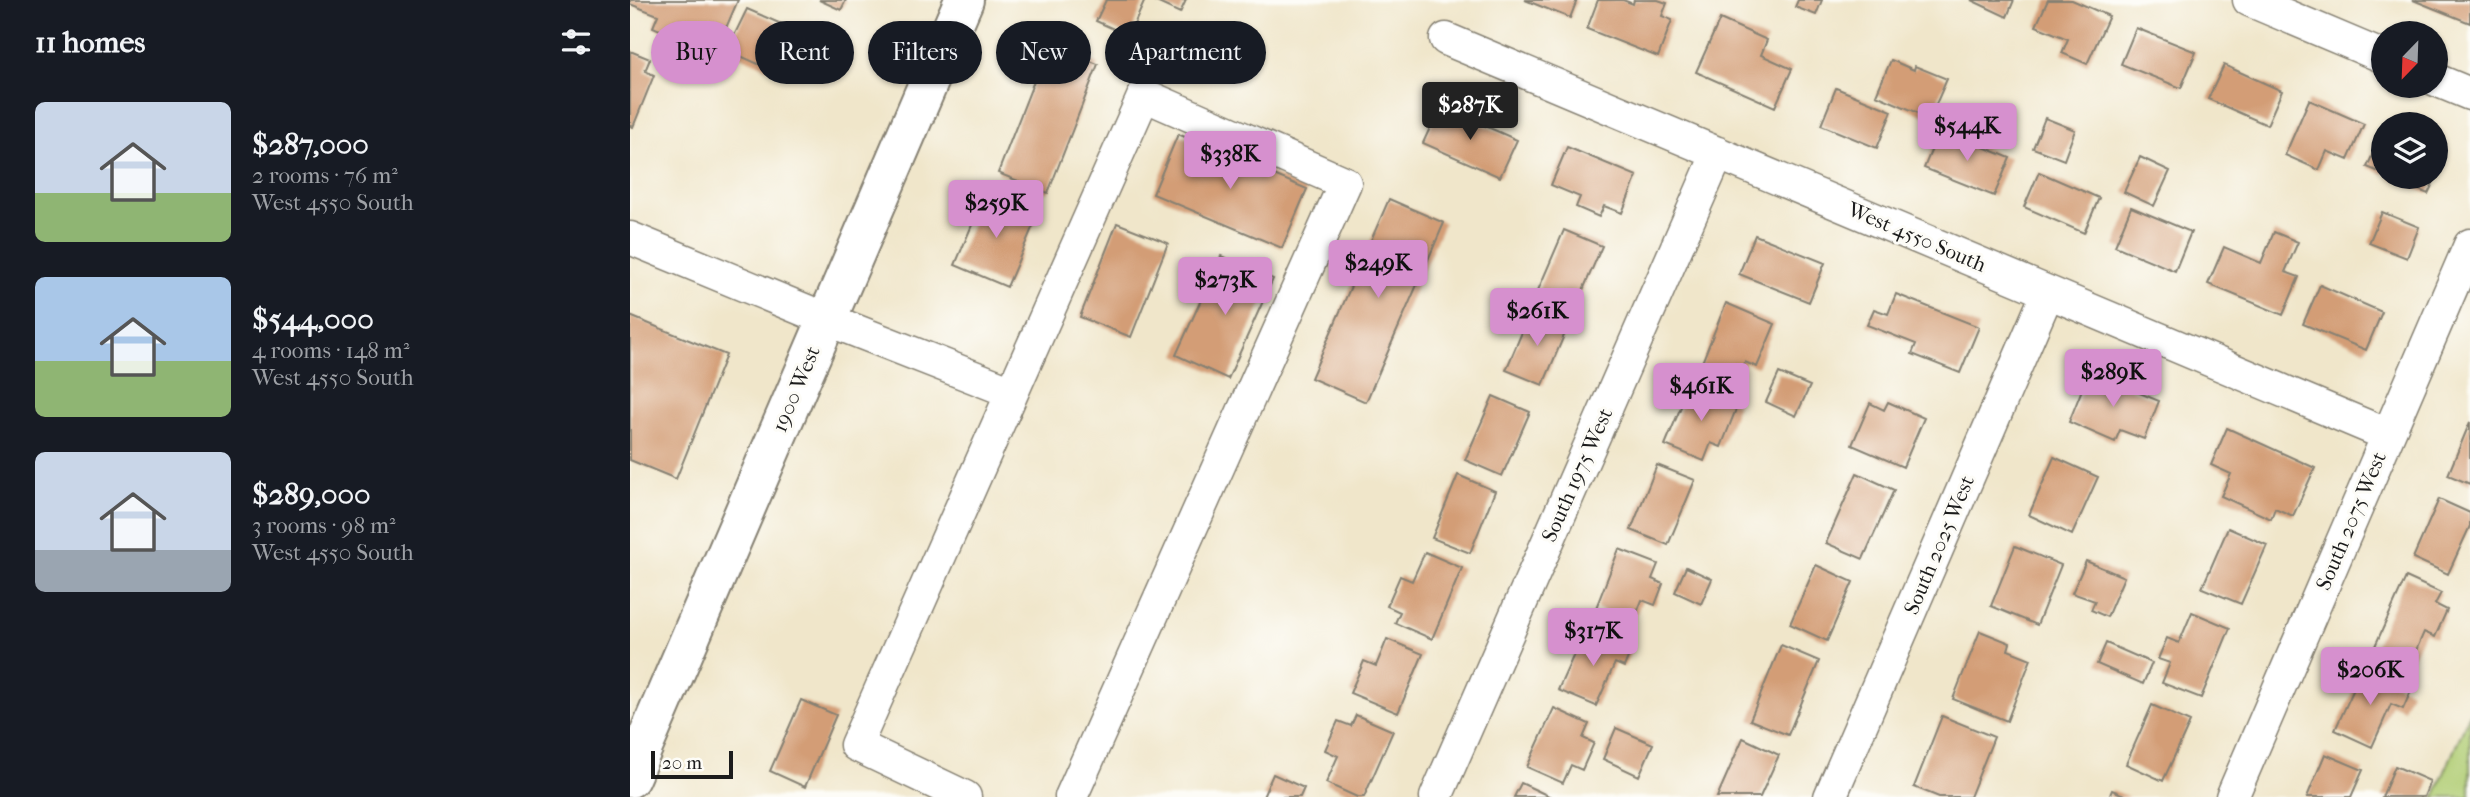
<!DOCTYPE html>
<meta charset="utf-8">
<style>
:root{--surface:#171b24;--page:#20242c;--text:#f1f3f6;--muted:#9ea1a6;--accent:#d690ce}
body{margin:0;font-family:"IM FELL French Canon",serif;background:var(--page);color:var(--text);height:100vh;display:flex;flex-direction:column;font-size:26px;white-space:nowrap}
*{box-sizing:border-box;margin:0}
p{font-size:23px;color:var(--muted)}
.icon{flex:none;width:38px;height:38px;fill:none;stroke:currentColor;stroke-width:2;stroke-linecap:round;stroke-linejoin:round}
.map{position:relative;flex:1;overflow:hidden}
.sheet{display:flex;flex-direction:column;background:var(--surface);width:630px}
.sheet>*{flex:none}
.hud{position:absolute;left:21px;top:21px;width:665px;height:63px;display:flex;gap:14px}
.needle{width:46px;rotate:203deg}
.fabs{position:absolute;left:1741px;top:21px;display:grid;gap:14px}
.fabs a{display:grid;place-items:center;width:77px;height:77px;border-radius:50%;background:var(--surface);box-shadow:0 2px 5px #0004;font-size:35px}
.scale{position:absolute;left:21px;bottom:18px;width:82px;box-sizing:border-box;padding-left:7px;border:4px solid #1c1c1c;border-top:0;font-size:19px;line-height:24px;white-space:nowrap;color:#1c1c1c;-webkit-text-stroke:5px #fdfcf7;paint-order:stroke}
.price{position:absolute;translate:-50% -60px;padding:0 16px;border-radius:7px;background:var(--accent);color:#111;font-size:23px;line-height:46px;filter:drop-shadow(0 2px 4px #0008)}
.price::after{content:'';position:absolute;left:50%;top:42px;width:21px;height:16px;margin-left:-10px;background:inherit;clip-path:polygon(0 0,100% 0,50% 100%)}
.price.current{background:#222;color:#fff}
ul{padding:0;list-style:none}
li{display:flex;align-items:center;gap:21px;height:175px;padding:0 35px}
li span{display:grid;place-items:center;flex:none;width:196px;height:140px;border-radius:10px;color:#555}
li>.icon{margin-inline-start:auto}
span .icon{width:84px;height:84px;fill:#fffc;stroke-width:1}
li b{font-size:30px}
h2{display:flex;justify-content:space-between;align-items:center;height:84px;padding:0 35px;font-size:30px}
.chip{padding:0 24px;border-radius:32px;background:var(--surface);box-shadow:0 2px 5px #0004;font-size:24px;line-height:63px}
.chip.current{background:var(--accent);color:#111}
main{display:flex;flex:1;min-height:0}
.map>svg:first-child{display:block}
.green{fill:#b1cd74;stroke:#667448;stroke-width:2}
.building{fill:#d39d76}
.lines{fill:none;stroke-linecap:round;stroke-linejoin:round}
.minor-casing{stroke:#868173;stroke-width:35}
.primary-casing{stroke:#868173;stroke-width:42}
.minor{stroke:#fff;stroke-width:32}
.primary{stroke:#fff;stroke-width:38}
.labels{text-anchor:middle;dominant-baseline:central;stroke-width:6;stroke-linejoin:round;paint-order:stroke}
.street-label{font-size:21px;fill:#1c1c1c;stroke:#fdfcf7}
</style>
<main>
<section class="sheet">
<h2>11 homes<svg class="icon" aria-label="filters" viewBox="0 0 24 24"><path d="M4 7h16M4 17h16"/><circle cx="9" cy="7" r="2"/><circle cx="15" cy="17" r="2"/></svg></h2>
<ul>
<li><span style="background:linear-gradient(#c9d6e8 65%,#8fb573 0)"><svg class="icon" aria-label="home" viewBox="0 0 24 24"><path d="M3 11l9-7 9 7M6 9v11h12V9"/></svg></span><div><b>$287,000</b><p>2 rooms · 76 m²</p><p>West 4550 South</p></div></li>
<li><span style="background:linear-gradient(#a9c7e8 60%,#8fb573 0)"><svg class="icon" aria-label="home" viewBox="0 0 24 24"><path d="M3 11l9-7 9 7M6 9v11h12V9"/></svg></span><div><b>$544,000</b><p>4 rooms · 148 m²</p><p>West 4550 South</p></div></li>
<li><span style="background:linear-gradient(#c9d6e8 70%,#9aa5b1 0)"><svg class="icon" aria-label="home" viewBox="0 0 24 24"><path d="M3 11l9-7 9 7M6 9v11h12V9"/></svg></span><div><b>$289,000</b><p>3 rooms · 98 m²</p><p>West 4550 South</p></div></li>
</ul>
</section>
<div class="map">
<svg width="1840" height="797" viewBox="0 0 1840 797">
<rect width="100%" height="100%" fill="#fdfcf7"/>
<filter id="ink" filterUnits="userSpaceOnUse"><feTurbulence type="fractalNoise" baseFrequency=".0143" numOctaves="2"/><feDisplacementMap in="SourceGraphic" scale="14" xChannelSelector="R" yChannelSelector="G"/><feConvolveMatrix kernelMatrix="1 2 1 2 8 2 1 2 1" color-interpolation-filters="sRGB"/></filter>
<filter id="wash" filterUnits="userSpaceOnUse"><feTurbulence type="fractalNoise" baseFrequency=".00686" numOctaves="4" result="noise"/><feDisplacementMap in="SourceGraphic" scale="28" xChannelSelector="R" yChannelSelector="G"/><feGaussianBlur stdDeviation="1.57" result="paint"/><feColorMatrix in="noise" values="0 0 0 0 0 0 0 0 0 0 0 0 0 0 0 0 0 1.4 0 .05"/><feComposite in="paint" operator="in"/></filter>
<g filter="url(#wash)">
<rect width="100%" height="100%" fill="#f0e6ca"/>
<path class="green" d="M1840 713V797H1804Z"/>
<g id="blocks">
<path class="building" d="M0 0H108L96 28 90 25 84 41 51 27 46 37 23 27 28 15 0 4Z
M189 0H216L211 10Z
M476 0H515L499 36 466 21Z
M522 0H556L550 13Z
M895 0H947L940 18Z
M968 0H993L1003 4 1004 0H1028L1037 3 1032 16 1042 20 1028 57 957 29Z
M1168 0H1192L1186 15 1165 7Z
M1341 0H1384L1377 17Z
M1418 0H1442L1479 16 1457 64 1432 53 1438 39 1406 26Z
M1783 0H1840V23Z
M117 9 156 26 137 68 97 50Z
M1090 19 1137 40 1131 55 1162 69 1145 107 1066 72Z
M1506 28 1566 52 1551 88 1491 64Z
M418 45 468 64 418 193 368 173Z
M0 51 20 59 15 71 24 75 3 127 0 126Z
M1261 60 1284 70 1285 66 1317 79 1300 118 1246 95Z
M1594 65 1652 91 1637 125 1578 99Z
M1206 88 1262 111 1247 148 1191 125Z
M1679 100 1734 124 1718 160 1697 151 1689 170 1655 155Z
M810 106 887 140 870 177 793 143Z
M1415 118 1445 130 1434 160 1403 148Z
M1310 129 1380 158 1364 196 1294 168Z
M1754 130V174L1737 167Z
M548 134 677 189 652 248 523 194Z
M937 147 1007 176 992 213 974 206 969 217 946 207 950 197 921 185Z
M1510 157 1540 171 1524 206 1494 192Z
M1806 157 1813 160 1806 176Z
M1409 172 1469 198 1454 233 1394 207Z
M1759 177H1806L1798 194Z
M356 192 408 214 377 287 325 265Z
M759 199 814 223 736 402 681 378Z
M1501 207 1561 232 1545 271 1485 246Z
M1752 212 1789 227 1777 258 1739 243Z
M487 223 538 243 501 337 450 317Z
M934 230 972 246 944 311 906 295Z
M1644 232 1668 242 1655 272 1669 277 1653 315 1578 284 1594 247 1631 263Z
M1125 235 1195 263 1179 302 1109 274Z
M591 256 643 279 598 379 546 355Z
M1690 285 1752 312 1736 350 1673 324Z
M1266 294 1349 327 1330 373 1282 354 1286 344 1237 325 1244 309 1258 314Z
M1096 303 1145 324 1127 367 1115 362 1106 386 1069 370Z
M901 311 938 326 913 385 876 370Z
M0 316 96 355 46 479 0 460Z
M1459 372 1529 401 1514 439 1490 430 1485 442 1439 422Z
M1149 373 1180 386 1166 416 1136 402Z
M1060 385 1108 404 1091 447 1081 443 1074 461 1035 445Z
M863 396 900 412 872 476 835 460Z
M1258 402 1294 418 1273 467 1222 445 1240 403 1254 410Z
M1840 422V484L1818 475Z
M1597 428 1685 468 1663 516 1645 508 1641 519 1591 496 1601 474 1581 465Z
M1424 457 1468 477 1442 535 1399 515Z
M1027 465 1065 480 1038 545 1001 530Z
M1227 473 1264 490 1233 559 1196 543Z
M828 475 865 491 840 553 802 538Z
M1809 499 1840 513V526L1818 574 1783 558Z
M1598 528 1637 545 1611 604 1572 588Z
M1385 546 1431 565 1407 625 1361 606Z
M989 549 1028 564 1022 579 1033 584 1025 605 1012 600 1003 623 966 608Z
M795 552 832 568 802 639 765 623 770 612 757 606 770 576 782 581Z
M1456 561 1494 577 1477 617 1461 610 1465 601 1442 593Z
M1186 565 1223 582 1197 641 1160 624Z
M1056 567 1082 579 1071 604 1045 592Z
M1776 577 1811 593 1805 604 1817 610 1805 637 1794 632 1781 662 1745 646Z
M1562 612 1600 628 1571 698 1532 683 1540 663 1528 659 1537 638 1549 643Z
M1350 631 1380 643 1378 650 1401 659 1377 721 1323 699Z
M966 633 1002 648 994 667 985 663 966 706 928 690 950 641 961 645Z
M757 639 793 654 768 713 720 693 734 661 746 666Z
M1476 643 1522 663 1513 684 1467 664Z
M1151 645 1189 661 1158 735 1120 720Z
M1733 669 1781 691 1773 709 1761 704 1742 747 1705 730Z
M171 700 206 715 175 787 140 771Z
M1522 705 1560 722 1533 781 1496 764Z
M924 708 959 724 953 738 964 743 952 770 941 765 933 783 897 767Z
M726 715 763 731 734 797H727L696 783 708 756 695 750 708 721 721 726Z
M1312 716 1364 737 1340 797H1309L1284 787Z
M986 728 1023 744 1009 776 973 759Z
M1113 738 1149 755 1130 797H1087Z
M1695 754 1733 770 1721 797H1677Z
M1765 766 1800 781 1794 797H1752Z
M643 774 674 788 670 797H633Z
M891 783 921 797H884Z
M1482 790 1499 797H1479Z"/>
</g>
</g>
<g filter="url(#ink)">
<use href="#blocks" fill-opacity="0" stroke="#868173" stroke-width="2"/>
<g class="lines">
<defs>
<path id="minor" d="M1619 0 1754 57
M816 39 1758 435
M1806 80 1840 94
M0 238 196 319 382 392
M335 797 226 745 514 95 715 183 441 797
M806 797 1088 153
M1200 797 1418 292
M1602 797 1840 245"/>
<path id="primary" d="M0 778 334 0"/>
</defs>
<use href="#minor" class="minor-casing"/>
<use href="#primary" class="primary-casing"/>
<use href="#minor" class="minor"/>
<use href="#primary" class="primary"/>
</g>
</g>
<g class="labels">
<g class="street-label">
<text transform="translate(1287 237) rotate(23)">West 4550 South</text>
<text transform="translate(166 389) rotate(-67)">1900 West</text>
<text transform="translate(947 475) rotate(-66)">South 1975 West</text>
<text transform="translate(1721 521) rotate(-67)">South 2075 West</text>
<text transform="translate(1309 545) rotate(-67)">South 2025 West</text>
</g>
</g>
</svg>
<div class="fabs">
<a><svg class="needle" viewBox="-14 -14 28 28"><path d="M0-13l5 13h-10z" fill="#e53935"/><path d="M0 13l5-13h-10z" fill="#9ea1a6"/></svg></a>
<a><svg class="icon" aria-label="layers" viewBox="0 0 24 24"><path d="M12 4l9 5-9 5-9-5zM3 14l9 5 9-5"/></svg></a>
</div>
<div class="scale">20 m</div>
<b class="price current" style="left:840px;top:142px">$287K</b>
<b class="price" style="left:1337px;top:163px">$544K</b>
<b class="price" style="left:600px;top:191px">$338K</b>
<b class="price" style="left:366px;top:240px">$259K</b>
<b class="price" style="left:748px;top:300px">$249K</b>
<b class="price" style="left:595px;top:317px">$273K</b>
<b class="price" style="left:907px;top:348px">$261K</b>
<b class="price" style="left:1483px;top:409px">$289K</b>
<b class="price" style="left:1071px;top:423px">$461K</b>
<b class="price" style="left:963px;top:668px">$317K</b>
<b class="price" style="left:1740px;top:707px">$206K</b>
<div class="hud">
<a class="chip current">Buy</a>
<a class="chip">Rent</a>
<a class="chip">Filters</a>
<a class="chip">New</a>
<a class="chip">Apartment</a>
</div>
</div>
</main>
